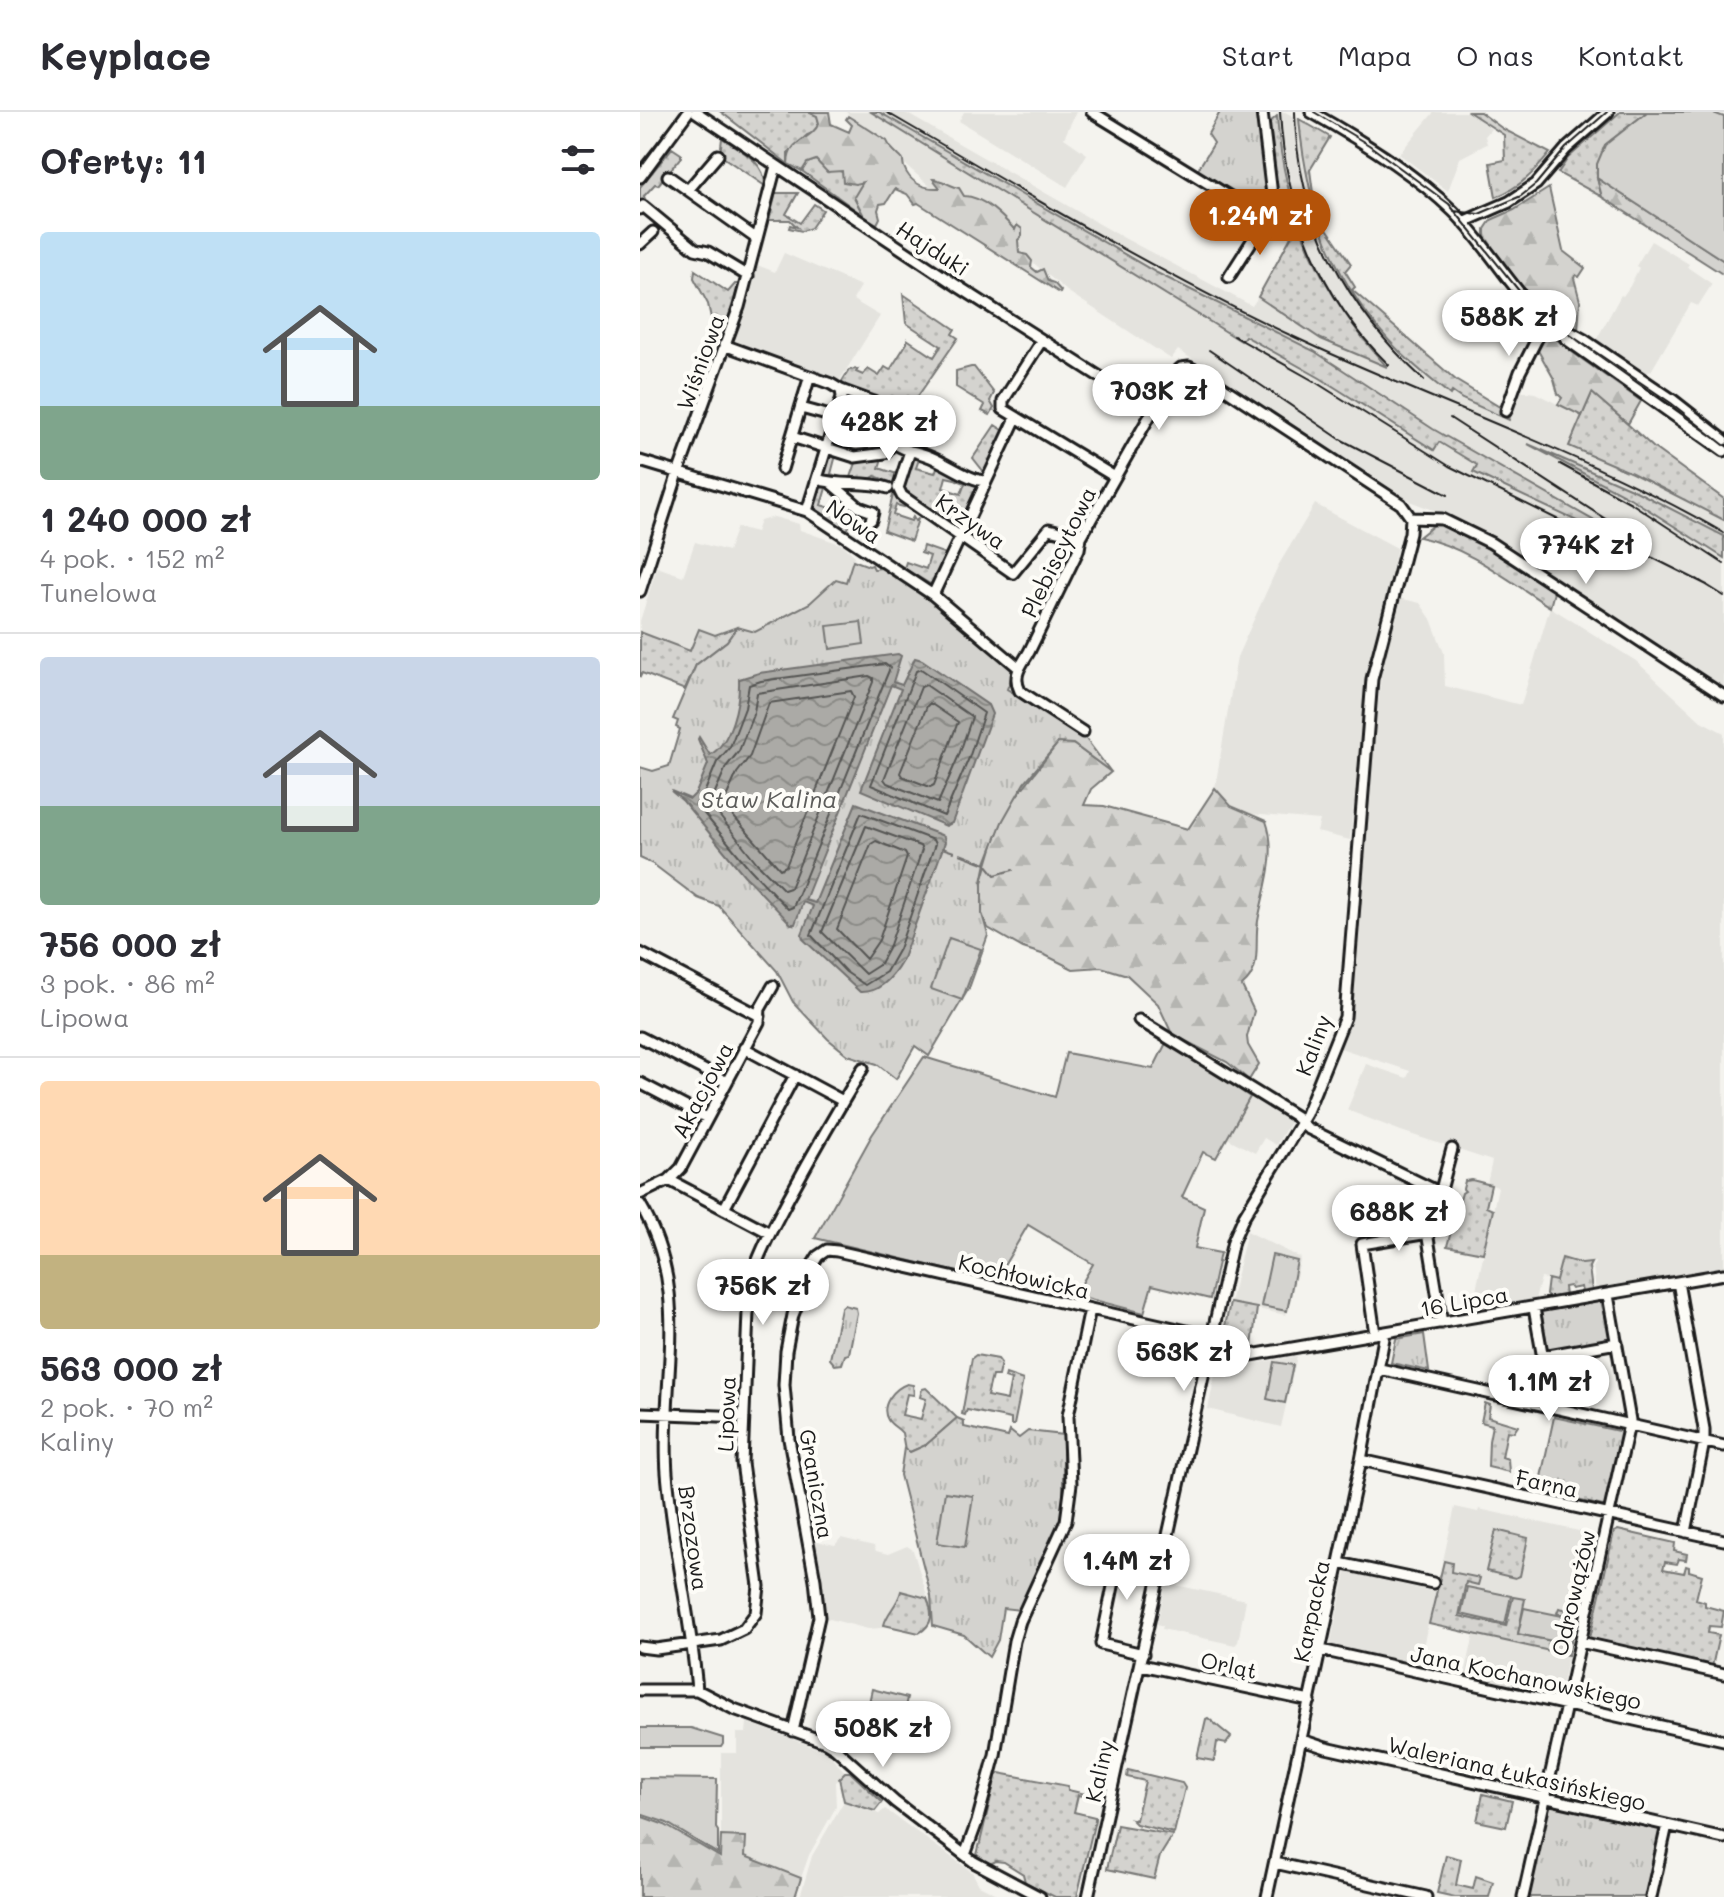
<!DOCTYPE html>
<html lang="pl">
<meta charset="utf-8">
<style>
:root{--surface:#fff;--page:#f2f2f3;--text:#2b2b33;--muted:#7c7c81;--line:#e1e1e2;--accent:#b45309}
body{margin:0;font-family:Mali,sans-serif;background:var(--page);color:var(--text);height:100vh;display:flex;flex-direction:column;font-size:30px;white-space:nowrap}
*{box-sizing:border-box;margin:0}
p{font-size:26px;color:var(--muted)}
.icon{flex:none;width:44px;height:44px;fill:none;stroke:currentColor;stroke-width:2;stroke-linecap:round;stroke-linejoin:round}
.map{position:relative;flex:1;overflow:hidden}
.drawer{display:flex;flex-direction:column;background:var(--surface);width:640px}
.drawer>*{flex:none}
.price{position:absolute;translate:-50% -68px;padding:0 18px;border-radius:28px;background:#fff;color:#222;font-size:26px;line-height:52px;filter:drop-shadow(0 2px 4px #0008)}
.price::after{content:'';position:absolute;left:50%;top:48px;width:24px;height:18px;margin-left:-12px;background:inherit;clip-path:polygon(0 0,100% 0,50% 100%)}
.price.selected{background:var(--accent);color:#fff}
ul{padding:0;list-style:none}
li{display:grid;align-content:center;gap:16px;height:424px;padding:0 40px}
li+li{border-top:2px solid var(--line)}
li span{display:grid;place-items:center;height:248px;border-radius:8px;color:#555}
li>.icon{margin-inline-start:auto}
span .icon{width:144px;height:144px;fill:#fffc;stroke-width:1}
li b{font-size:34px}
h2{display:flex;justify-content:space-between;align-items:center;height:96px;padding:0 40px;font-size:34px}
header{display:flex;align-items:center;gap:48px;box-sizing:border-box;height:112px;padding:0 40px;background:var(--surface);border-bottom:2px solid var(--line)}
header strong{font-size:38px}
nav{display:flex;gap:44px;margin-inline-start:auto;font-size:28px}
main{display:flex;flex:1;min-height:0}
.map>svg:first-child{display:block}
.built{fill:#e4e3de}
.grass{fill:url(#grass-dots);stroke:#787876;stroke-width:2}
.forest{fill:url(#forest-firs);stroke:#787876;stroke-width:2}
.park{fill:url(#park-tufts);stroke:#787876;stroke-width:2}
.garden{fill:#d4d3cf;stroke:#787876;stroke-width:2}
.water{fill:url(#water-waves);stroke:#72716f;stroke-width:2}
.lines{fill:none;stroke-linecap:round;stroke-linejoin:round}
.shore{stroke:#555553;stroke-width:2}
.stream{stroke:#72716f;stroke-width:2}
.minor-casing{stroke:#1c1c1c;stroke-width:15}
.minor{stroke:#fdfcf7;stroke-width:9}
.tram{stroke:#1c1c1c;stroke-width:2}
.rail{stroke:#1c1c1c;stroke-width:2}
.labels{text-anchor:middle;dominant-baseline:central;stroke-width:8;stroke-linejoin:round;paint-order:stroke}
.street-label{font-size:22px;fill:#1c1c1c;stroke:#fdfcf7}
.water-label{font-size:24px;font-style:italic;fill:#5c5c5a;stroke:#fdfcf7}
</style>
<header>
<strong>Keyplace</strong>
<nav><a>Start</a><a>Mapa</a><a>O nas</a><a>Kontakt</a></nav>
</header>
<main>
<section class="drawer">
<h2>Oferty: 11<svg class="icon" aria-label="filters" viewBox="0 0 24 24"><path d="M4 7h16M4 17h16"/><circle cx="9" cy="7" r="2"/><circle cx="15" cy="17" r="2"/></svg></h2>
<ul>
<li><span style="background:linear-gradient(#bfe0f5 70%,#7fa58c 0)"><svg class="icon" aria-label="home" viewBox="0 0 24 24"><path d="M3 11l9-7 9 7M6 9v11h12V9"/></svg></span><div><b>1 240 000 zł</b><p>4 pok. · 152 m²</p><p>Tunelowa</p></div></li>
<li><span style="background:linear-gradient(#c9d6e8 60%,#7fa58c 0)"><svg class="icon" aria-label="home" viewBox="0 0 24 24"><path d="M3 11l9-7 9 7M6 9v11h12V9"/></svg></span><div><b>756 000 zł</b><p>3 pok. · 86 m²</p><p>Lipowa</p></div></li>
<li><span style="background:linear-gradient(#ffd9b3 70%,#c2b280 0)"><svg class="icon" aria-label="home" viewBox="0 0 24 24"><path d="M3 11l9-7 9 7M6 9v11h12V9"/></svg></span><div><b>563 000 zł</b><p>2 pok. · 70 m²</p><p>Kaliny</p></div></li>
</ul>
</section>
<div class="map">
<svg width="1084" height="1785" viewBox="0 0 1084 1785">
<defs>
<pattern id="grass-dots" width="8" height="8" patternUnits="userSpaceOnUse" patternTransform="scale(2)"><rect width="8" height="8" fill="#d4d3cf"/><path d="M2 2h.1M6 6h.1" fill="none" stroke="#b5b5b1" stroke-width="1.8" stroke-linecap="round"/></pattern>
<pattern id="forest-firs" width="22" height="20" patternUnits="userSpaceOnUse" patternTransform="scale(2)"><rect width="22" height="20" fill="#d4d3cf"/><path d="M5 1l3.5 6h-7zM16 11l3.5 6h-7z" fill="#b5b5b1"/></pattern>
<pattern id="park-tufts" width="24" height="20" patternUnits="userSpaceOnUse" patternTransform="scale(2)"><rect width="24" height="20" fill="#d4d3cf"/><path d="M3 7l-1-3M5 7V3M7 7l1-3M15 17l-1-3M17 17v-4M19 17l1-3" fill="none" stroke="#b5b5b1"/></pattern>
<pattern id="water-waves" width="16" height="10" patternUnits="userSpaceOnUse" patternTransform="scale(2)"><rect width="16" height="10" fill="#abaaa6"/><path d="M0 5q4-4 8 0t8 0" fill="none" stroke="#8a8a86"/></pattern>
</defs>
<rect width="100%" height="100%" fill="#f4f3ee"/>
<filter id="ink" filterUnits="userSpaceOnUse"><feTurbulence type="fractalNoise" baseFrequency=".0125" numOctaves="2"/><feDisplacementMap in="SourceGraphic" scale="16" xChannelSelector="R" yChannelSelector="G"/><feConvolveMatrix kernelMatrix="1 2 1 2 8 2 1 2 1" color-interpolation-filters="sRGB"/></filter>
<g filter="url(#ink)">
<path class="built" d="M206 0H231L602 229 604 224 643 244 794 337 799 330 838 353 834 361 962 421 964 415 793 317 674 239 517 161 239 0H264L484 126 612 194 618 185 681 227 745 254 697 192 681 166 658 112 642 45 637 0H645L659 7 663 52 680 117 712 178 759 239 810 283 812 280 822 288 868 308 880 279 895 281 942 304 929 334 992 361 1084 408V424L996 379 907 341 1023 406 1084 446V579L852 428 806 403 772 390 538 238 531 247 427 179 378 138 293 77Z
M324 0H436L424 26 447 42 427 75 319 9Z
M794 0H829L851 17 845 24 847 32 820 46 808 79 759 42Z
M1011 129 1049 152 1047 155 1072 172 1058 194 1051 191 1011 259 1002 263 954 232 981 183 983 184 990 174 999 156 996 154Z
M144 141 221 174 213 188 240 204 198 271 96 229 93 226 117 153 135 160Z
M675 392 757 436 728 564 710 728 677 720 680 708 610 702 589 692 575 676 597 545 638 454Z
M134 405 159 412 160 418 203 433 215 444 206 470 196 467 170 491 115 520 97 515 75 523 50 539 0 520V509L17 455 43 464 55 430 88 439 97 415 116 420 120 409Z
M759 486 780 491 791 507 804 541 805 574 881 593 910 495 996 549 1061 609 1084 621V1157L956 1179 953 1154 956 1150 942 1152 923 1146 916 1169 901 1166 895 1187 832 1197 858 1075 847 1072 852 1049 761 1019 707 998 726 952 767 966 770 959 697 935 719 773 742 554Z
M612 982 652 1007 636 1033 624 1026 615 1041 587 1026Z
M607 1119 661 1146 646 1203 590 1191Z
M657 1244 641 1315 568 1297 576 1258Z
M815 1395 838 1400 839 1397 948 1421 953 1435 919 1584 825 1563 834 1522 788 1512 779 1553 690 1533 706 1460 796 1480Z
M201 1426 234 1434 236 1439 248 1442 267 1434 273 1438 292 1500 288 1515 279 1521 245 1513 241 1516 228 1517 182 1505 175 1438 176 1429 195 1433Z
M526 1471 606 1488 598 1530 595 1533 522 1517 523 1514 517 1512Z
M107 1610 187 1640 205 1660 195 1670 196 1695 169 1743 161 1766 105 1744 106 1725 81 1724V1641H97V1621H106Z
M204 1689 239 1702 245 1697 332 1760 339 1773 363 1785H160L172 1744Z"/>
<path class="grass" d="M81 0H168L177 3 179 11 175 20 167 23 148 41V52Z
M231 0H239L517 161 674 239 793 317 965 415 962 421 833 360 837 353 799 330 794 338 680 266 605 224 601 229Z
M829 0H840L863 17 910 41C894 61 880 75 856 85L850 51 865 48 864 23Z
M980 0H1007L965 33 957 66 962 85 918 61 928 46Z
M637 4C644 104 682 182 747 255L681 227 618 185 652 123 640 102 629 11Z
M659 7 690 25 670 58 674 89 683 95 676 105 688 118 711 152 705 159 715 175 712 178 817 269 871 302 869 308 822 287 812 280 810 283C793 269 775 255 759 239 694 174 667 97 659 7Z
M82 26C100 38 126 50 125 74L80 43Z
M32 36 41 42V45L18 73 15 72 4 84 5 87 0 93V75Z
M176 48C192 58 208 61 224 69L218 93 224 104 162 59 167 51Z
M136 81H158L146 102 160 111 174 92 183 98 171 116 162 119 149 116 150 113 157 115 150 108H129Z
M55 158 88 180 95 172H99L86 213 71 206 68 192 54 166Z
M263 182 315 217 312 222 318 226 269 297 250 294 206 275V273L201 271 209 258 218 257 216 260 223 263 228 257 239 264 245 255 250 258 267 231V227L294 245 301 234 266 211Z
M331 255H334L354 281 350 289 354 296 350 303 342 299 345 293 316 275V259Z
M952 280 1014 336 1084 387V408L992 361 929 334Z
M355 313 363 318 364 324 344 360 333 346Z
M888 332 996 379 1084 424V446L990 386Z
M191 341 196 343 191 362 210 368 217 348 243 343 239 356 257 362 263 351 253 380 248 378 250 370 235 364C222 374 194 372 181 363Z
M280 344 276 356 295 361 299 350 316 363 315 367 306 365 303 376 321 382 325 371 317 368 319 363 337 373 318 416 312 415 278 392 262 376 271 345Z
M182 374 186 376 181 393 200 399 205 385 216 397 207 419 172 394 178 375Z
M253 383 266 391 264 395 256 393 253 403 271 409 273 405 275 409 278 407 271 429 244 419Z
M801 412 842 433 914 480 910 495C868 468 827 435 779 425L794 413Z
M283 434 306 442 295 468 290 472 264 456 266 450 286 457 290 444 281 441Z
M97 515 87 529 56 553 45 578 2 561 0 565V520L50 539 59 517 75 523Z
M832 1068 851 1073 846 1095 853 1098 843 1141 807 1134 822 1081 825 1079 823 1077 825 1069Z
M922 1146 942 1152 951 1151 949 1155 952 1179 942 1181 941 1175 931 1177 929 1174 924 1175 925 1184 909 1186 906 1183 908 1167 916 1169Z
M590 1191 617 1196 612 1234 588 1224 584 1219Z
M336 1243 358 1247 361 1251 358 1264H352L347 1284 367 1288 371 1268 365 1266 366 1262 383 1268 374 1313H371V1307L327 1298 325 1303 322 1302 332 1246Z
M267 1272 273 1273 274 1283 267 1282 262 1303 281 1307 286 1287 280 1285 282 1277 286 1276 317 1306 286 1333 270 1340 265 1338 262 1321C258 1316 251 1313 248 1308 239 1293 255 1276 267 1272Z
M845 1291 850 1293 848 1305 878 1314 874 1320 867 1319 862 1345 868 1347 869 1360 848 1355 849 1329 852 1313 841 1310Z
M856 1418 888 1426 880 1464 875 1466 846 1459Z
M978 1418 1035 1431 1034 1439 1047 1442 1046 1448 1039 1447 1037 1452 1025 1450 1023 1457 1044 1461 1046 1454 1049 1455V1459L1062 1463 1056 1487 1065 1490V1494L1084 1499 1081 1515 1069 1514 1068 1521 1079 1523 1072 1555 950 1526 974 1420Z
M804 1449 812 1451 811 1460 840 1466 838 1473 826 1470 819 1504 866 1514 873 1485 885 1487 878 1522 926 1532 932 1506 917 1501 919 1496 937 1500 928 1543 789 1512Z
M261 1479 287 1486C293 1501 294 1512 279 1521L244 1513C247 1500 258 1493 261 1479Z
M488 1658 542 1671 545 1676 534 1721 496 1712 491 1707 496 1708 505 1669 487 1665Z
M205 1660H210L242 1690 235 1699 204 1689 199 1666Z
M359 1661 428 1674V1678L454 1684 457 1673 462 1674 465 1669 459 1688 438 1683 434 1700 455 1705V1708L437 1785H415L385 1770 383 1762 364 1750 356 1749 350 1752 337 1743 356 1664Z
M843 1682 872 1689 866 1715 837 1709Z
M477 1713 533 1723 520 1744 514 1767 467 1757Z
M806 1743 821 1747 816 1773 833 1777 836 1764 853 1770 849 1785H815L797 1781Z"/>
<path class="forest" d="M168 0H189L191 12 209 20 212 13 206 7 208 4 247 29C250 37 254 38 259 44 265 49 262 48 264 55 270 71 284 77 300 76L293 67C301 67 310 74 319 76L324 84C343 84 363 105 375 118L377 113 382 117V124L378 128 379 141 387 143 392 149 391 155 397 160 403 157 408 169 414 171 421 179 420 181 278 91 275 92 267 82 255 77 246 91 240 92 238 98 240 106 237 112 224 104 214 85 223 70 215 72 203 70 202 59 187 60 176 48 167 51 162 59 148 52C149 25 171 30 179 11L177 4Z
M957 66 1084 149V163L962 85Z
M909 76 923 139 945 156 939 165 936 163 934 166 940 189 938 219 901 194 882 175 845 125V117L851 108 874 98Z
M905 218 932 240 1001 289 988 312 952 281 942 304 918 292 922 286 918 282 914 267 896 235Z
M426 630 433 632 471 660 451 677 444 693 464 694 548 717 575 676 591 694 626 709C638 742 624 776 618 809 614 832 623 857 602 874L614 899 607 925 608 933 619 952 609 968 587 950 532 922 518 892 487 863 461 855 433 857 405 843 383 836 348 816 342 802V770L355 726 368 695 418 631Z
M0 1704 25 1713 80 1745 81 1724 106 1725 105 1744 161 1766 155 1785H0Z"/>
<path class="park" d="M580 0H616L627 85 624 98 557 59 574 31 568 22Z
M213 448 229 454 232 453 234 457C238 457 242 455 246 456 258 458 359 541 369 553 375 561 370 569 367 577L443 623 471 660 433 632 418 631 384 671 362 710 346 751 342 770V802L348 823 329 876 289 944 275 934 256 967 237 952 208 943 188 927 153 890 137 859 79 794 58 786 13 752 0 746V655L13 659 29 654 40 617 36 615 38 609 33 607 56 553 87 529 97 515 115 520 170 491 196 467 206 470Z
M961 1189 970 1224 969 1228 908 1239 901 1199Z
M204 1193 216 1196 217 1201 209 1242 205 1243 202 1252 195 1253 190 1247 201 1196Z
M784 1222 789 1259 751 1251 756 1227Z
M914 1305 983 1320 967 1395 898 1379Z
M317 1306 324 1309V1315L368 1325 370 1319 379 1326 388 1319 423 1323V1395L417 1416 380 1498 363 1496 358 1528 349 1545 324 1523 293 1514 291 1484 260 1363 264 1336 270 1340 286 1333Z
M232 1577 267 1586 263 1604 231 1596 229 1591Z
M568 1606 591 1625 586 1632 577 1630 574 1649 557 1646 566 1607Z
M910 1692 1021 1717 1007 1785H888Z"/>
<path class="garden" d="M1007 0H1071L1084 5V149L957 66V52L965 33Z
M221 510 224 532 190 537 187 514Z
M309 826 341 837 322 888 291 877Z
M527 929 610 985 576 1046 563 1040 542 1085 564 1095 555 1136 580 1141 570 1187 512 1173 504 1201 435 1183 453 1152 388 1113 355 1169 175 1126 232 1023 284 945 415 985 426 941 513 957Z
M632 1143 657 1149 647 1199 621 1194Z
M634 1250 653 1253 645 1291 627 1287Z
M305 1380 333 1384 325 1435 297 1431Z
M827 1475 871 1484 865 1512 821 1502Z
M884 1496 932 1506 927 1532 878 1522Z
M0 1616H51L83 1626V1632L81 1635H0Z
M0 1666 77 1667 76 1716 78 1719V1742L27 1711 0 1702Z"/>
<path class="water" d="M258 542 261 544 253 570 262 573 275 546 282 548 348 593 352 602 312 711 306 714 221 678 261 577 251 573 165 788 175 791 216 691 301 723 304 725 305 730 262 849C253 865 240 881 220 880L163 827 162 822 173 794 163 790 155 812H151L104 763 43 689 31 679 50 687 56 681 68 652 58 627 59 625 70 643C91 631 100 591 99 567L119 561Z"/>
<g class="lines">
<path class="shore" d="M245 552 250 556 245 568 157 786 153 795 148 797 110 757 56 692 63 684 77 650 90 635 105 596 109 573 121 569Z
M281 557 344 601 329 646 304 704 231 673 276 559Z
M229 564 233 566V570L150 776 144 778 117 751 70 692 86 655 99 639 114 600 117 581Z
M286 573 332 605 319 643 298 691 247 671 244 667 281 575Z
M211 579 214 585 146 754 140 757 85 695 84 690 97 661 110 644 129 591Z
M290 591 318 610 294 673 290 675 262 664 260 661 287 594Z
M221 701 293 728 295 732 259 837 246 860 225 873 206 860 171 823Z
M226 714 280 734 282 738 250 833 239 853 225 862 182 820Z
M236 729 265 741 267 745 239 828 226 847 197 817 231 732Z"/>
<path class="stream" d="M302 736 314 740
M320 742 346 752 355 763 373 758"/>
<defs>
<path id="minor" d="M56 0 319 175 512 298
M452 0 626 107
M671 0C719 27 773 60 813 99 839 124 859 157 883 185 894 198 920 215 926 227L1084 339
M28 64 117 127
M0 65 48 0
M48 78 78 43
M0 97 3 94 55 137 68 140 108 164
M823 110 869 90 896 72 926 37 968 0
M0 132 13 120
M589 165 631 99 633 91 622 0
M923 221H932L943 227 1033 288 1084 328
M402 228 363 289V297L475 365
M84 233 191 272 201 278 202 285 167 399
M201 278 245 294
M161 296C184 302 208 309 230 318 246 325 253 333 270 339
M866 299 880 260 906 209
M152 325 215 345 245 341 252 332
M0 349 167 399 293 483 378 555
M142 357 169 267
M177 367C201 375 224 368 248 376
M346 369C324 368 299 343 270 339L258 376 262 384 373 461 409 417 441 425
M192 372 219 395 233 400 231 408
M771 406 802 407 851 431 1084 584
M0 479 37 364 99 195 136 54
M293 483 376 306
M443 620 380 579C372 563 381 554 389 540L439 437 441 425 533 263 541 256 549 255 561 261 761 392 771 406
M0 841 120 904
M499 908 655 1004 667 1016 801 1081
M0 925 85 969
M104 936 203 989
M0 971 67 1006
M29 1068 130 1121
M0 1082 29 1068 41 1056 119 910 120 897 133 874
M0 1092C53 1182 20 1265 27 1361 33 1434 51 1506 57 1578
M84 1097 155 963
M1038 1170 1064 1317V1330L1046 1420
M894 1196 910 1286 909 1294
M802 1211 788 1126 812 1037
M735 1222 722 1132 788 1121
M903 1244 977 1231
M569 1245 588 1247 1084 1162
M740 1257 1084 1334
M0 1301 104 1305
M721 1348 1084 1428
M699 1451 793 1471
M940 1530 1084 1562
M0 1535 16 1537 81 1528 104 1517 116 1501 119 1474 102 1351 109 1175C117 1143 134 1114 149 1085 173 1041 197 999 223 956
M681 1538 1084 1628
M503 1542 461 1532 480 1441 524 1451
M501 1553 670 1589
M0 1578H57
M57 1578 94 1597 185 1630 195 1636 255 1690 334 1750 400 1785
M153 1619 179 1505 175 1468 149 1327 144 1273 146 1239 153 1203 173 1152 178 1144 187 1138 197 1139 573 1225
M662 1628 686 1636 1084 1726
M325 1743 337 1710 355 1643 374 1529 380 1509 426 1409 431 1372 428 1304 450 1197
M635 1751 786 1785
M448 1785 593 1129 604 1104 666 1002 705 905 732 567 770 421 771 406
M627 1785 721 1348 745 1221
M883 1785 990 1308 968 1183
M1011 1785 1027 1713"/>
</defs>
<use href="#minor" class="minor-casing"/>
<use href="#minor" class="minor"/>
<path class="tram" d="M674 0 729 33 809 92 884 185 908 208 1031 291 1084 333
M0 52 41 0
M814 99 839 102 881 84 896 72 926 36 967 0"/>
<path class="rail" d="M246 0C384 80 520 163 665 230 804 294 951 344 1084 421
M640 0C645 95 680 186 749 253
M655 0C656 106 708 198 784 268
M594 224 672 268 809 354 933 415 1013 446 1067 473
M569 238 700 327 808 383
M810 306 1010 436
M920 352 991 391 1084 452
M1057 467 1084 484"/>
</g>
</g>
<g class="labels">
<g class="street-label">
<text transform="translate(293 136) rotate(33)">Hajduki</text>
<text transform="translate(60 250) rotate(-70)">Wiśniowa</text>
<text transform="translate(214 409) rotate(34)">Nowa</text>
<text transform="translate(331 409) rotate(35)">Krzywa</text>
<text transform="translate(418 440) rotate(-64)">Plebiscytowa</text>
<text transform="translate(673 933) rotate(-69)">Kaliny</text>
<text transform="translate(62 978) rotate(-62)">Akacjowa</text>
<text transform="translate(384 1164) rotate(13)">Kochłowicka</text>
<text transform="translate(824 1189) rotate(-10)">16 Lipca</text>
<text transform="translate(86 1302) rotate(-88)">Lipowa</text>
<text transform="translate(907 1371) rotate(12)">Farna</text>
<text transform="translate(177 1372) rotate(80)">Graniczna</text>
<text transform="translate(54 1426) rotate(82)">Brzozowa</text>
<text transform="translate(933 1481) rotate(-77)">Odrowążów</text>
<text transform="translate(671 1499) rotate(-78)">Karpacka</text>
<text transform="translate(589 1553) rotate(12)">Orląt</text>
<text transform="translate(886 1565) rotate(12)">Jana Kochanowskiego</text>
<text transform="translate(459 1659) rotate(-77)">Kaliny</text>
<text transform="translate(877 1661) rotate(13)">Waleriana Łukasińskiego</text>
</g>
<g class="water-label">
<text x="129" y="686">Staw Kalina</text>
</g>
</g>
</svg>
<b class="price selected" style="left:620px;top:145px">1.24M zł</b>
<b class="price" style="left:869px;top:246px">588K zł</b>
<b class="price" style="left:519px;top:320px">703K zł</b>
<b class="price" style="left:249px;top:351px">428K zł</b>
<b class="price" style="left:946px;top:474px">774K zł</b>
<b class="price" style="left:759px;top:1141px">688K zł</b>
<b class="price" style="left:123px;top:1215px">756K zł</b>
<b class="price" style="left:544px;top:1281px">563K zł</b>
<b class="price" style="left:909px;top:1311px">1.1M zł</b>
<b class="price" style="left:487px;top:1490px">1.4M zł</b>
<b class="price" style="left:243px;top:1657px">508K zł</b>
</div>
</main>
